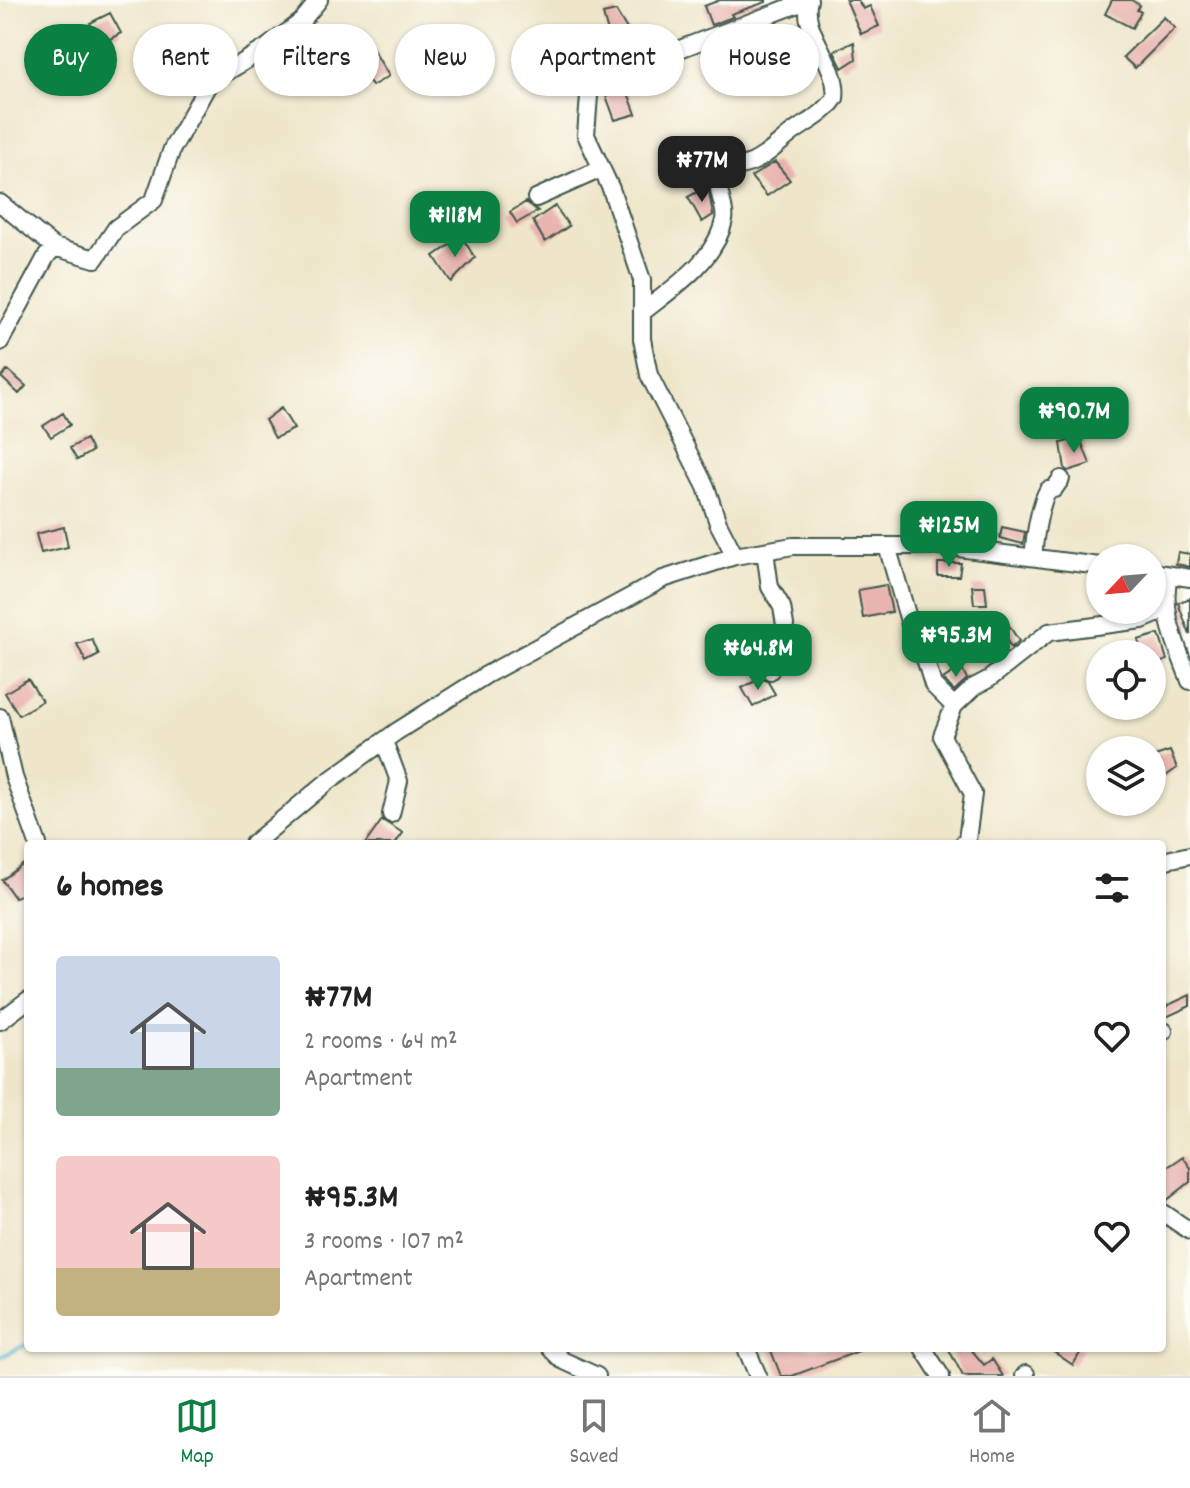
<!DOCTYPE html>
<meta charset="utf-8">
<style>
:root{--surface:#fff;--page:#f6f6f6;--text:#222;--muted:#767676;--line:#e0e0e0;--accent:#0b8043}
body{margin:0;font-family:Dekko,sans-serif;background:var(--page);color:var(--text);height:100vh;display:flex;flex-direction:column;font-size:30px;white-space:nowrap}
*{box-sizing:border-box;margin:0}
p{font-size:26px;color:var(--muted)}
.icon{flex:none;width:44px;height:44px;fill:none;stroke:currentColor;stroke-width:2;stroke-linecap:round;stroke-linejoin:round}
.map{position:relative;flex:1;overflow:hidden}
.side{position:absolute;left:24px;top:840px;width:1142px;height:512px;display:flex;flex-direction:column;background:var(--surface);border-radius:8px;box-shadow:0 2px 6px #0004}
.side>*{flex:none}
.banner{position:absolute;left:24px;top:24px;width:1142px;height:72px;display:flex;gap:16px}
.needle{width:52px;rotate:244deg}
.tools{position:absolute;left:1086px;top:544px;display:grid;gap:16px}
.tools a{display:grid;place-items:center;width:80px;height:80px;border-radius:50%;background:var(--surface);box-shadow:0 2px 6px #0004;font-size:40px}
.price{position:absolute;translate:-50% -68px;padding:0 18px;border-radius:16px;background:var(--accent);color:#fff;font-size:26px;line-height:52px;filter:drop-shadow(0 2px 4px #0008)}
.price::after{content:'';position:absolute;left:50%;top:48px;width:24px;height:18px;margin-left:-12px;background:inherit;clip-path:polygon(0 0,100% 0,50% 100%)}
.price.on{background:#222;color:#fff}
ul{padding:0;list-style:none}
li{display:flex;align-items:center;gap:24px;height:200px;padding:0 32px}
li span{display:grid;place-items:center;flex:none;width:224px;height:160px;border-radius:8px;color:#555}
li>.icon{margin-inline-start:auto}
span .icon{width:96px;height:96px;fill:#fffc;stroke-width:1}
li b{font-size:34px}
h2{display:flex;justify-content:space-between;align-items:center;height:96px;padding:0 32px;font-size:34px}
.pill{padding:0 28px;border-radius:36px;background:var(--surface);box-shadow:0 2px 6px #0004;font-size:28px;line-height:72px}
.pill.on{background:var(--accent);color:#fff}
.menu{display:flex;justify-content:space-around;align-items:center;height:112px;border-top:2px solid var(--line);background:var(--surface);font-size:22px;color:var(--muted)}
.menu a{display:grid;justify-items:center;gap:4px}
.menu .on{color:var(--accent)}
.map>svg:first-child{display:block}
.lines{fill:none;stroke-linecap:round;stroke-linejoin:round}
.stream{stroke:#57b8d5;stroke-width:4}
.building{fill:#e9b4af}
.street-casing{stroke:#3e564a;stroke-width:20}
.street{stroke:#fff;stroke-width:16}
</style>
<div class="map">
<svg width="1190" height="1376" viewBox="0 0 1190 1376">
<rect width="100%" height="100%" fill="#fdfcf7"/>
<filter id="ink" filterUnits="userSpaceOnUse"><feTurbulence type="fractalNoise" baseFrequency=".0125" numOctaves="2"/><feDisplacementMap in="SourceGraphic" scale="16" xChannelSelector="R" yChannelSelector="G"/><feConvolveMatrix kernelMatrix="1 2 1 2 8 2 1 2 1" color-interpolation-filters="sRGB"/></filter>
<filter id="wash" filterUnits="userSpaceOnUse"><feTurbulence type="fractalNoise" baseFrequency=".006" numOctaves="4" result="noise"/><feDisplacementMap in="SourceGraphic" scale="32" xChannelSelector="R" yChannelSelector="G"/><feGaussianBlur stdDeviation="1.8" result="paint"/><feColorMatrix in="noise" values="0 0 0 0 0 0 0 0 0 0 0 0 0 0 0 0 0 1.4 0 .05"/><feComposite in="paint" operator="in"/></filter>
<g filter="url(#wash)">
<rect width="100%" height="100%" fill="#efe6ca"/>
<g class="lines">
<path class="stream" d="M0 1357 28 1344"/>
</g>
<g id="blocks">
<path class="building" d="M720 0H766V2L731 14 733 17 711 25 704 6Z
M846 0H858L863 9 870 6 879 26 861 34Z
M1112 0H1131L1140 5 1137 10 1141 12 1132 28 1105 14Z
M616 11 630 34 611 43 603 14Z
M110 13 121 33 101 44 90 23Z
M1164 17 1175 28 1135 68 1123 57Z
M802 35 814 61 774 81 762 60Z
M746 36 753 47 744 54 734 40Z
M854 42 856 59 842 68 834 51Z
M372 48 389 76 372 86 355 58Z
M274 56 286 74 274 77 266 66Z
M625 85 636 114 615 120 605 93Z
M775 162 790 180 767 196 751 177Z
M708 186 713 215 702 222 688 197Z
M526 202 538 211 517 223 510 212Z
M555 206 569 226 545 242 533 221Z
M462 237 475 258 451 282 434 256Z
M8 370 26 386 19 394 1 377Z
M281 408 294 429 275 438 265 420Z
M63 413 70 425 51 437 43 426Z
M1080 438 1090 464 1068 471 1065 469 1061 443Z
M86 439 92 451 77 460 70 448Z
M64 527 68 547 41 553 36 534Z
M1002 527 1025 532 1023 544 1000 538Z
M1178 552 1190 554V567L1176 564Z
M938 563H961L959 576H938Z
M886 585 892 612 863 618 858 590Z
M972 586H985L987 604H974Z
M1190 598V635L1178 603Z
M1001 613 1019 641 1011 648 994 617Z
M1159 634 1167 660 1152 666V654H1142L1138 640Z
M92 639 99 655 86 662 77 644Z
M961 667 967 679 954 691 943 679Z
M761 678 768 682 775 694 753 707 742 688Z
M28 679 42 701 19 715 5 693Z
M1170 751 1177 768 1159 781 1152 757Z
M382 820 403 833 395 844H365Z
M28 861V889L15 898 2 880Z
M1190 995V1006L1162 1019V1008Z
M1182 1157 1190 1168V1182L1166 1201 1162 1195V1170Z
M770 1348H864V1349L792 1376H781Z
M948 1348H970L984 1365 992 1359 1003 1376H963Z
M1048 1348H1083L1073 1365Z"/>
</g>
</g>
<g filter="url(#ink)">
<use href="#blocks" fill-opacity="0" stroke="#3e564a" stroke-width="2"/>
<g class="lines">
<defs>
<path id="street" d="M536 198 601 169
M0 203 54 247
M644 311C673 288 716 260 724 220 727 207 714 189 721 178 728 166 742 167 753 162 767 156 780 142 792 133 808 121 824 115 835 98 840 64 800 33 809 0
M0 342 46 257 54 247 95 259 116 228 154 200 172 149 209 83 266 48 301 22 319 0
M887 546 911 628 921 645 933 685 954 706 942 736 973 794 967 840 963 844
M765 551 770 587 782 607 785 625 770 671
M735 556 718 523 706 487 649 375 642 339V280L611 189 586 135 590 83 809 0
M1034 557C1033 543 1040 503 1048 490L1054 489 1061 479
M1152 572 1190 578
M1169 575C1160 613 1177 645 1190 681
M954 706 974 687 989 679 1049 632 1142 620 1154 615 1164 595
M0 717 14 777 38 844
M384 741 399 781 391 814
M253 844 326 783 396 732 486 675 663 579 735 556 793 546H942L1100 566
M1162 861 1190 855
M0 1021 28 1000
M1162 1032 1164 1031
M1162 1212 1190 1231
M550 1348 562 1360 597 1376
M746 1348 758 1376
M923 1348 941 1376
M1024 1376 1026 1374"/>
</defs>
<use href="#street" class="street-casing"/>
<use href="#street" class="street"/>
</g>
</g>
</svg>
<div class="tools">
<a><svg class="needle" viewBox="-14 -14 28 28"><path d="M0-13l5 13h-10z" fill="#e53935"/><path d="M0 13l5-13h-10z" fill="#767676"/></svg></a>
<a><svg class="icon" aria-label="locate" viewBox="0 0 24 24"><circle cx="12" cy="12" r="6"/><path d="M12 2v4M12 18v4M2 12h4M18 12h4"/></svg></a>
<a><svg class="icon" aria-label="layers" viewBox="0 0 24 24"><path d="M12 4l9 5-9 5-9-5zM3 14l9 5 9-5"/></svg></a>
</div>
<b class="price on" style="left:702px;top:204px">₦77M</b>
<b class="price" style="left:455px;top:259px">₦118M</b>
<b class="price" style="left:1074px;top:455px">₦90.7M</b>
<b class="price" style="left:949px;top:569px">₦125M</b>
<b class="price" style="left:956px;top:679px">₦95.3M</b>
<b class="price" style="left:758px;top:692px">₦64.8M</b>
<div class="banner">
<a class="pill on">Buy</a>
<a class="pill">Rent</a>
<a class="pill">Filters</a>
<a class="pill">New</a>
<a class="pill">Apartment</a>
<a class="pill">House</a>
</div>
<section class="side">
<h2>6 homes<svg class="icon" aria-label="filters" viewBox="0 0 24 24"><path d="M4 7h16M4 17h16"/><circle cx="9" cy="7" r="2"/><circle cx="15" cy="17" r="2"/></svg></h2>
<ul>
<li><span style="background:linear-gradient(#c9d6e8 70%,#7fa58c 0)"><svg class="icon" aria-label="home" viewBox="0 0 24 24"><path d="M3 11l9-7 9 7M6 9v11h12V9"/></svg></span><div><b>₦77M</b><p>2 rooms · 64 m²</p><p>Apartment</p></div><svg class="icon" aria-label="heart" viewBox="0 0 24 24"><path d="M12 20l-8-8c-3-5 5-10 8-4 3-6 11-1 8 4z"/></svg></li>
<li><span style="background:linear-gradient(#f6c9c9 70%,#c2b280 0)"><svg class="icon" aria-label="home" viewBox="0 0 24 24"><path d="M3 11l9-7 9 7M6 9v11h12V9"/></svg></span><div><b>₦95.3M</b><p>3 rooms · 107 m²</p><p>Apartment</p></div><svg class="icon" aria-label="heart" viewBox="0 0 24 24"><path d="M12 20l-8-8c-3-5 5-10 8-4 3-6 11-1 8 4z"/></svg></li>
</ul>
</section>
</div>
<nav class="menu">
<a class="on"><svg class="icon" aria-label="map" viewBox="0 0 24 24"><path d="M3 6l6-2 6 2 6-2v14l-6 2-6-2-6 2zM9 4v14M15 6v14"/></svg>Map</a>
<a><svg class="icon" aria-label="saved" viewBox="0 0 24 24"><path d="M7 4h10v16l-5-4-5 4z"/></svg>Saved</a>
<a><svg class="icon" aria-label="home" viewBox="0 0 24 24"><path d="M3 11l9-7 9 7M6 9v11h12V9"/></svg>Home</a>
</nav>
